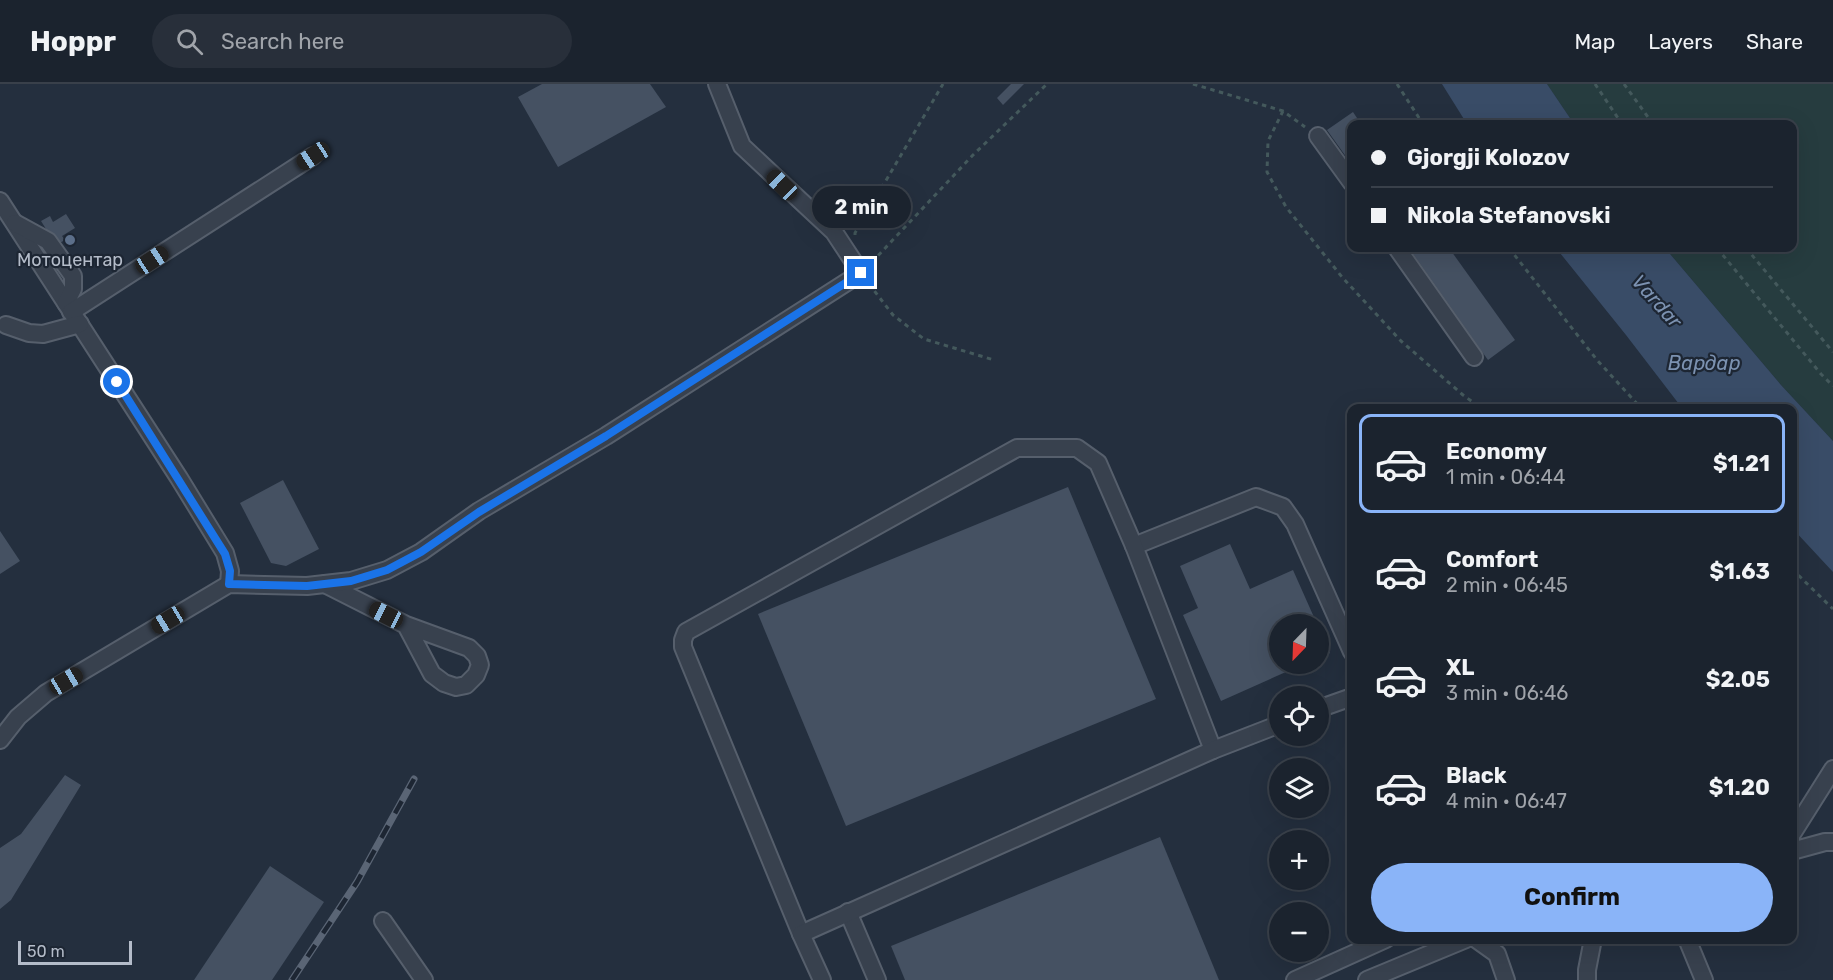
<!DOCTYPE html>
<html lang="en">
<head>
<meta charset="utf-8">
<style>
	body { margin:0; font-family:Rubik,sans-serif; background:#282f3a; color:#f1f3f6; height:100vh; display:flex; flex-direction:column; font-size:22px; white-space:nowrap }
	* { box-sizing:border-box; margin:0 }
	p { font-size:20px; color:#a0a4aa }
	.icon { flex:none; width:33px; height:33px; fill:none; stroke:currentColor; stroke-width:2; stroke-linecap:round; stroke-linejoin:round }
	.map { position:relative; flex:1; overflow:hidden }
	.panel { position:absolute; left:1347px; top:320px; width:450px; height:540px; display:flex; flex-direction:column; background:#1b232e; border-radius:12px; box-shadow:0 6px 24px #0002,0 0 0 2px #39404a }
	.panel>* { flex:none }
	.top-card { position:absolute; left:1347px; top:36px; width:450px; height:132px; border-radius:12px; box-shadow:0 6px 24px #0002,0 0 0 2px #39404a; display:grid; align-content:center; height:132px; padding:0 24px; background:#1b232e }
	.needle { width:39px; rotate:203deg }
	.controls { position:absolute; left:1269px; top:530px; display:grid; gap:12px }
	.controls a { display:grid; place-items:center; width:60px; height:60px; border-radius:50%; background:#1b232e; box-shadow:0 6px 24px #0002,0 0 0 2px #39404a; font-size:30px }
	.scale { position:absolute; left:18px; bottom:15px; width:114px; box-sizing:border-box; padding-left:6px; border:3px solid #b4bcc9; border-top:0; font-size:16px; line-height:21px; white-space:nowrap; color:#b4bcc9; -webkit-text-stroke:4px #1d2633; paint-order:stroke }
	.end { position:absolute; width:27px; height:27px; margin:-14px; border:8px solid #1a73e8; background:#fff; box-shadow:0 0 0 3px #fff }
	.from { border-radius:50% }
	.bubble { position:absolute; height:42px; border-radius:21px; background:#1b232e; box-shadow:0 6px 24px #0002,0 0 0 2px #39404a; font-size:20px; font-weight:700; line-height:42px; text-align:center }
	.car { position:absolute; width:18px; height:36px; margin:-18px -9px; border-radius:8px; box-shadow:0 0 4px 2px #0007; background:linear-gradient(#222 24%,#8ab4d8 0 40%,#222 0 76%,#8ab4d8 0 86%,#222 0) }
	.top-card b { display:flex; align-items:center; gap:21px; height:57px; font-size:22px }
	.top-card b+b { border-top:2px solid #39404a }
	.top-card i { width:15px; height:15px; background:#f1f3f6 }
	ul { padding:10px 0 0; list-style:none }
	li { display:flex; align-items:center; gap:18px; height:99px; margin:0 12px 9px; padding:0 12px; border:3px solid transparent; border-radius:12px }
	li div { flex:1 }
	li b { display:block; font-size:22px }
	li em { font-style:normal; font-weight:700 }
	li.active { border-color:#8ab4f8 }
	li>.icon { width:54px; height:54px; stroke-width:1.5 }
	.button { display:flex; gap:12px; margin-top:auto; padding:12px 24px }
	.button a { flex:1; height:69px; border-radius:36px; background:#8ab4f8; color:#111; font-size:24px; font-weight:700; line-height:69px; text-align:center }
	header { display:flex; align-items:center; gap:36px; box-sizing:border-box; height:84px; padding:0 30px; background:#1b232e; border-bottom:2px solid #39404a }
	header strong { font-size:28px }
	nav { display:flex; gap:33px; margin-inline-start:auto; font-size:21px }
	.search { width:420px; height:54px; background:#282f3a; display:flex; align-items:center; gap:15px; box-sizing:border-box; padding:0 21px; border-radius:33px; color:#a0a4aa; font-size:22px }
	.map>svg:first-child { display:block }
</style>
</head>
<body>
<header>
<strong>Hoppr</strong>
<div class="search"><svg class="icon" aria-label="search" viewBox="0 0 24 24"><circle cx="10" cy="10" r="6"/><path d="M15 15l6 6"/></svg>Search here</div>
<nav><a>Map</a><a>Layers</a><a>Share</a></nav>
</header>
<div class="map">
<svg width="1833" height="896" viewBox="0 0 1833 896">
	<rect width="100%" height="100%" fill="#242f3e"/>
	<path fill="#263c3f" d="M 1547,0 L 1833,0 L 1833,357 L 1781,301 L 1665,164 L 1792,164 L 1792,40 L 1574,40 Z"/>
	<g fill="#394c67">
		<path d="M 1442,0 L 1547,0 L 1574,40 L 1467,40 Z"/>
		<path d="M 1556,164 L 1665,164 L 1781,301 L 1833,357 L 1833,488 L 1793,445 L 1792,324 L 1682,324 L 1626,251 Z"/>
	</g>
	<g fill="#455162">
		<path d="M 542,0 L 650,0 L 666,23 L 558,83 L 518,13 Z"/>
		<path d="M 1011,0 L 1024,0 L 1003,21 L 997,14 Z"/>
		<path d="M 1353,28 L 1361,40 L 1352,40 L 1352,81 L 1327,46 Z"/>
		<path d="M 66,130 L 75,144 L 62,152 L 65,156 L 56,161 L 41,137 L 50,132 L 53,138 Z"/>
		<path d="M 1409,164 L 1449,164 L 1515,256 L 1488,276 Z"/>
		<path d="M 283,396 L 319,465 L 286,482 L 271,479 L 240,419 Z"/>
		<path d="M 1068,403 L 1156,615 L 846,742 L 758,530 Z"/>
		<path d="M 0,447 L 20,477 L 0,490 Z"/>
		<path d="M 1230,460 L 1250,505 L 1293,486 L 1317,540 L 1280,540 L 1280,579 L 1306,579 L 1221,617 L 1183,531 L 1198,524 L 1180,482 Z"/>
		<path d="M 1318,543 L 1330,569 L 1318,574 Z"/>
		<path d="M 65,691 L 81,701 L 11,816 L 0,825 L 0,764 L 21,750 Z"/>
		<path d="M 1160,753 L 1219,896 L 905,896 L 891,862 Z"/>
		<path d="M 270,782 L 324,818 L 272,896 L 194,896 Z"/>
	</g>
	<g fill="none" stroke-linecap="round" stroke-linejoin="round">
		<defs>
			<g id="minor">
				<path d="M 1318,52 L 1352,99"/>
				<path d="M 0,117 L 179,394 L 225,469 L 230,487 L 229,500"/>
				<path d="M 15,139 L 48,157 L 73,192 L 73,205 L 66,219"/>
				<path d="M 1397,164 L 1474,273"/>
				<path d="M 71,228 L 313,72"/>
				<path d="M 6,241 L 29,249 L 43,250 L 80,240"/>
				<path d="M 1134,462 L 1256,413 L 1283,423 L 1295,440 L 1352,568"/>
				<path d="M 325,500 L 406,541 L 432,590 L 444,599 L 456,603 L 466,601 L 476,591 L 480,581 L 477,572 L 469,564 L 406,541"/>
				<path d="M 1318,625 L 1352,613"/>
				<path d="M 0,656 L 18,633 L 46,609 L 229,500 L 307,502 L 351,497 L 387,486 L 421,468 L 479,427 L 606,352 L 861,189 L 834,148 L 742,62 L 717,0"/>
				<path d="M 1792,750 L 1833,685"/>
				<path d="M 1792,767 L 1825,758 L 1833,758"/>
				<path d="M 848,828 L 877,896"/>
				<path d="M 383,837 L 424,896"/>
				<path d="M 801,850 L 683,563 L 683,556 L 686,548 L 1017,364 L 1077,364 L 1098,379 L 1134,462 L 1213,666"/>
				<path d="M 1476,855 L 1497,870 L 1506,896"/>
				<path d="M 1687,855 L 1704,896"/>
				<path d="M 822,896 L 801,850 L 1213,666 L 1280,640"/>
				<path d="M 1295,896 L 1386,855"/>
				<path d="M 1367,896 L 1466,855"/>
				<path d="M 1587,896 L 1587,886 L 1593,855"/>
			</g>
		</defs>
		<use href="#minor" stroke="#565f6c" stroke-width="20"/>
		<g stroke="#44595c" stroke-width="3" stroke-dasharray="4.5 4.5" stroke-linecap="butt">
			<path d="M 1193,0 L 1283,27 L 1305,43"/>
			<path d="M 1397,0 L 1423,40"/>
			<path d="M 1595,0 L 1622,40"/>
			<path d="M 1624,0 L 1653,40"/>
			<path d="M 1283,27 L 1268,57 L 1267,88 L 1286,123 L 1342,193 L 1401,257 L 1463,311 L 1481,324"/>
			<path d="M 855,151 L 855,149 L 943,0"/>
			<path d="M 1509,164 L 1597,276 L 1641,324"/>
			<path d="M 1717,164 L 1821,290 L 1833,302"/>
			<path d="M 1746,164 L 1833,268"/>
			<path d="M 872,178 L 973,71 L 1047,0"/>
			<path d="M 869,200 L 893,231 L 924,255 L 994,276"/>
			<path d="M 1792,485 L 1833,525"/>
		</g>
		<use href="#minor" stroke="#38414e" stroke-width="16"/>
		<defs>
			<path id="rail" d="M 292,896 L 357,798 L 414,695"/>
		</defs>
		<use href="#rail" stroke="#5a6575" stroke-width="7"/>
		<use href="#rail" stroke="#1d2633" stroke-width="4.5" stroke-dasharray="14" stroke-linecap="butt"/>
	</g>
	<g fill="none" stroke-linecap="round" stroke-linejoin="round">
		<path stroke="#1a73e8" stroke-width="8" d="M 117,298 L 225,470 L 230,487 L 229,500 L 307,502 L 351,497 L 387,486 L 421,468 L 479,428 L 606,352 L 861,189"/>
	</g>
	<circle fill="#5c6f8a" stroke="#1d2633" stroke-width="2" cx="70" cy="156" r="6"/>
	<g text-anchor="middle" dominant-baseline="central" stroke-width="4.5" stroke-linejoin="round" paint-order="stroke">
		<g font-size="18" fill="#b4bcc9" stroke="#1d2633">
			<text x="70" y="176">Мотоцентар</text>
		</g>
		<g font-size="20" font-style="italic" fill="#7c92b1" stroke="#1d2633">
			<text transform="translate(1657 217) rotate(48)">Vardar</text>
			<text x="1704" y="279">Вардар</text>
		</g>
	</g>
</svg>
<div class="controls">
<a><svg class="needle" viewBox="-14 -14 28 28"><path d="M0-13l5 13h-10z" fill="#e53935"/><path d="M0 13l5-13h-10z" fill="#a0a4aa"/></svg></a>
<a><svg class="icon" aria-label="locate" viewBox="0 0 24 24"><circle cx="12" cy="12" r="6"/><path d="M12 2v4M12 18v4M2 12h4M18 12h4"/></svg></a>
<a><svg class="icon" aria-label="layers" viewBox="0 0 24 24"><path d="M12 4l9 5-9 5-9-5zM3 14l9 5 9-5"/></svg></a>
<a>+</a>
<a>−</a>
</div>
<div class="scale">50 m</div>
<i class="end from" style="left:117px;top:298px"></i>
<i class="end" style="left:861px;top:189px"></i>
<div class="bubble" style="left:812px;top:102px;width:99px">2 min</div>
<i class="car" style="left:313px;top:72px;rotate:237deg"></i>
<i class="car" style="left:782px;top:101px;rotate:314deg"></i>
<i class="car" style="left:152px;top:176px;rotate:57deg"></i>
<i class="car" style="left:386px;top:531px;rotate:297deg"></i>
<i class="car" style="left:168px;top:536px;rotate:239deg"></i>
<i class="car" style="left:66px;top:597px;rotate:60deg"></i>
<div class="top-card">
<b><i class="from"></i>Gjorgji Kolozov</b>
<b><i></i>Nikola Stefanovski</b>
</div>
<section class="panel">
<ul>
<li class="active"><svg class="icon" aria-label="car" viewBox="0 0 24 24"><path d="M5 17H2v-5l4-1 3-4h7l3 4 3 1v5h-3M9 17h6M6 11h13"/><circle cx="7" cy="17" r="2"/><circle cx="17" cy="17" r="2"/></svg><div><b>Economy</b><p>1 min · 06:44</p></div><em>$1.21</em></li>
<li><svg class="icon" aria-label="car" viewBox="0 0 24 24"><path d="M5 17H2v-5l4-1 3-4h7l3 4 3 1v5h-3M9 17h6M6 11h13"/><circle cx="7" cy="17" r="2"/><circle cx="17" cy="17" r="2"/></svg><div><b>Comfort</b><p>2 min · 06:45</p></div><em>$1.63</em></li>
<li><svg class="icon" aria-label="car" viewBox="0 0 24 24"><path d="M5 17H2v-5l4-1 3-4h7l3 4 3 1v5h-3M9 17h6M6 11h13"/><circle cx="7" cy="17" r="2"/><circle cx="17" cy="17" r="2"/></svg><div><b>XL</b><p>3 min · 06:46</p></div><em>$2.05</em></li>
<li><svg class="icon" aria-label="car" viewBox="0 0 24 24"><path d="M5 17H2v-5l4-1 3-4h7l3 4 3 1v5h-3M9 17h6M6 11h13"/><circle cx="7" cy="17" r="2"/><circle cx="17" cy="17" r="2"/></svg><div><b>Black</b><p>4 min · 06:47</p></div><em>$1.20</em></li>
</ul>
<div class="button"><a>Confirm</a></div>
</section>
</div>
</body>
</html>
